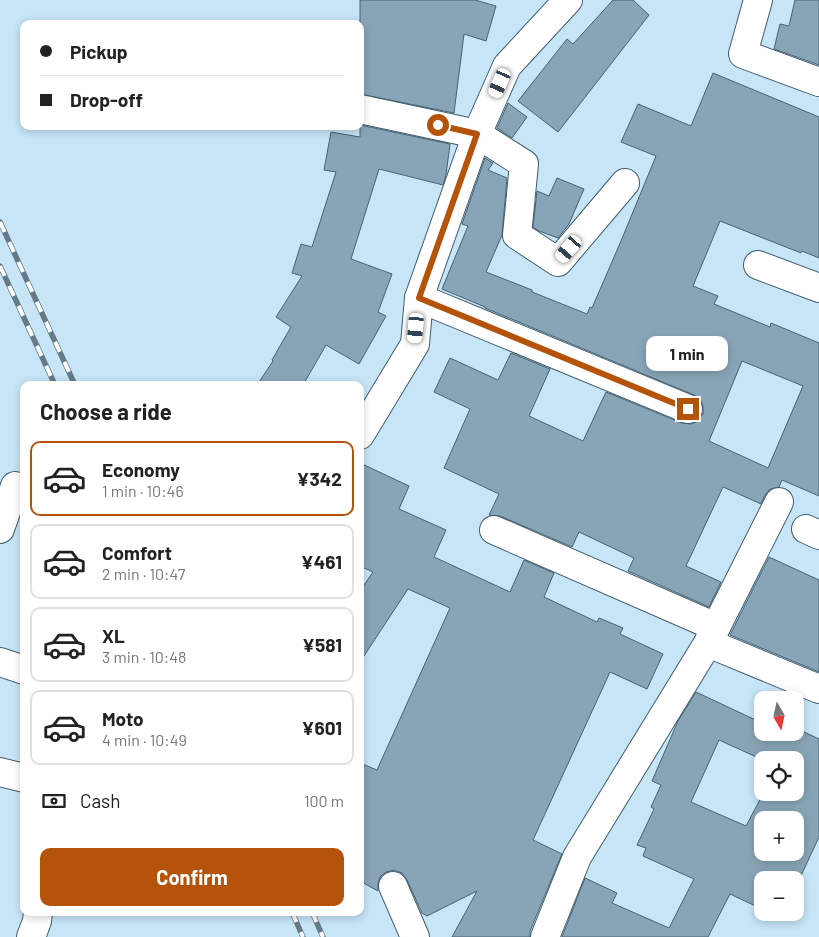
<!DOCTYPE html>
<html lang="en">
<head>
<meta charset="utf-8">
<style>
	body { margin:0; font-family:Barlow,sans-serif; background:#f2f2f2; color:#222; height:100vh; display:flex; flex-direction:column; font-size:19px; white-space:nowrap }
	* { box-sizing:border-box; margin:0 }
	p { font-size:16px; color:#767676 }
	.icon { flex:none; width:28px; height:28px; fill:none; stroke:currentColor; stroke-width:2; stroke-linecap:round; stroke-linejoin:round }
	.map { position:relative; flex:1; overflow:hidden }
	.drawer { position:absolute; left:20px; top:381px; width:344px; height:535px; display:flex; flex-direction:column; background:#fff; border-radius:10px; box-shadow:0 2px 8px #0003 }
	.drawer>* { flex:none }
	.hud { position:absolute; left:20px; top:20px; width:344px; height:110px; border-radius:10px; box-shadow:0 2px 8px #0003; display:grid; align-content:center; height:110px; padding:0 20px; background:#fff }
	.needle { width:32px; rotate:171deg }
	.fabs { position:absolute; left:754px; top:691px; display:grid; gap:10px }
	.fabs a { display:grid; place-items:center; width:50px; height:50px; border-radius:10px; background:#fff; box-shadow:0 2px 8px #0003; font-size:25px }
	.end { position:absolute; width:22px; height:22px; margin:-11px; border:6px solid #b45309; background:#fff; box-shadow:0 0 0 2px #fff }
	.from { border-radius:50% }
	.bubble { position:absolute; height:35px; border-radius:10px; background:#fff; box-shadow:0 2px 8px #0003; font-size:16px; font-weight:700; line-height:35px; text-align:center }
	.car { position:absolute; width:15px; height:30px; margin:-15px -8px; border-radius:6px; box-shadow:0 0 4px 1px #0007; background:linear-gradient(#fff 24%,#345 0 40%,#fff 0 76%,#345 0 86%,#fff 0) }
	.hud b { display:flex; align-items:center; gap:18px; height:48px; font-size:19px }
	.hud b+b { border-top:1px solid #e0e0e0 }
	.hud i { width:12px; height:12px; background:#222 }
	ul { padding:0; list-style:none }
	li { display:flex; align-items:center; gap:15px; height:75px; margin:0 10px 8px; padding:0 10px; border:2px solid #e0e0e0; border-radius:10px }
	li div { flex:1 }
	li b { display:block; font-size:19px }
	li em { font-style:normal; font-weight:700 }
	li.active { border-color:#b45309 }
	li>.icon { width:45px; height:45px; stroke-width:1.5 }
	h2 { padding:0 20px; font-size:22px; line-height:60px }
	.pay { display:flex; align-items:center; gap:12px; height:55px; padding:0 20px; font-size:19px }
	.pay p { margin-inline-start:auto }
	.button { display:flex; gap:10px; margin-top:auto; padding:10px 20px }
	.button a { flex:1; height:58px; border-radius:10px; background:#b45309; color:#fff; font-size:20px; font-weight:700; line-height:58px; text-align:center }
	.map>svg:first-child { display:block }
</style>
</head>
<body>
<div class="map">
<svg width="819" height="937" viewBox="0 0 819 937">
	<rect width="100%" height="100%" fill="#c6e5f7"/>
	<g fill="#88a5b7" stroke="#466171" fill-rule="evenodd">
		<path d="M 360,0 L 475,0 L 496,6 L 486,41 L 464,34 L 454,113 L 360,94 Z"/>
		<path d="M 613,0 L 633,0 L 649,15 L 558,132 L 518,101 L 567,39 L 573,44 Z"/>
		<path d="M 795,0 L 819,0 L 819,65 L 774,49 L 780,24 L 789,26 Z"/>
		<path d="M 713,73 L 819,117 L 819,258 L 802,251 L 801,253 L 720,221 L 693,286 L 718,296 L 714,304 L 770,327 L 771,323 L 819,343 L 819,496 L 782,480 L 779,487 L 770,489 L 765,495 L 761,504 L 723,487 L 686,566 L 721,582 L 709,607 L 628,571 L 634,558 L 579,532 L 572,547 L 500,516 L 489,515 L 499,494 L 444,468 L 470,409 L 434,392 L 450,358 L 498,380 L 511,353 L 550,369 L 529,416 L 583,441 L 606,392 L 682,423 L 691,424 L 698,421 L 703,414 L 703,406 L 700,399 L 694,395 L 485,308 L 485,307 L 442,289 L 468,226 L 462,224 L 485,158 L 493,163 L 488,170 L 507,178 L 502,235 L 486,272 L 532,290 L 532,292 L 587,314 L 590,307 L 592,308 L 621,241 L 656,156 L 621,142 L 638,104 L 691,126 ZM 742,361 L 803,386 L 768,468 L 709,441 Z"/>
		<path d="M 508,103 L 527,117 L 512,138 L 497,128 Z"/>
		<path d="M 360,125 L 450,144 L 446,175 L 443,185 L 379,169 L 351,259 L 392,274 L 378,312 L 386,316 L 359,364 L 326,345 L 303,385 L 257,385 L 273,361 L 272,360 L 291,327 L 276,317 L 302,276 L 292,273 L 301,244 L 312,247 L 336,172 L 324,170 L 331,132 L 360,137 Z"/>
		<path d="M 557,178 L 584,189 L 569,224 L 558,238 L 539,231 L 533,227 L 537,191 L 549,196 Z"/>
		<path d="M 360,463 L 409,486 L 399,509 L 446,530 L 434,557 L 510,592 L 524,560 L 554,573 L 544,597 L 597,622 L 599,618 L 623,628 L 620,634 L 663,654 L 647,689 L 610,672 L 533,840 L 562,854 L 530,931 L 530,937 L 452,937 L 477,891 L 427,916 L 422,913 L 407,880 L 402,873 L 394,870 L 386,872 L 380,877 L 378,884 L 378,891 L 360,881 L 360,763 L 377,770 L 450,608 L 408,589 L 360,662 L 360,591 L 373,572 L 360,566 Z"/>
		<path d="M 769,557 L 819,580 L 819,672 L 730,635 Z"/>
		<path d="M 696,692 L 762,723 L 762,732 L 795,732 L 795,726 L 803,730 L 802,731 L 819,739 L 819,837 L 799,880 L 796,880 L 795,882 L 795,880 L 762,880 L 762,909 L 730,894 L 708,937 L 562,937 L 585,878 L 617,893 L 612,903 L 669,928 L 694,879 L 643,856 L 646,848 L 637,845 L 654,809 L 651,807 L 661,785 L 652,781 L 678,721 ZM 719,740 L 763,760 L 795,760 L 795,792 L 764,792 L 746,826 L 691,802 ZM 762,820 L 795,820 L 795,852 L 762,852 Z"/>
	</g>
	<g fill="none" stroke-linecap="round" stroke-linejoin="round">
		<defs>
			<g id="minor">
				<path d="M 758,0 L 743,54 L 819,82"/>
				<path d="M 360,109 L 477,134 L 524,164 L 517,235 L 558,262 L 625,183"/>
				<path d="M 758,265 L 819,288"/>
				<path d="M 419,298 L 688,409"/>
				<path d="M 360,435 L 415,344 L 419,298 L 477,134 L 507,66 L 568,0"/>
				<path d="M 0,529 L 15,486"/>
				<path d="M 806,529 L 819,535"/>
				<path d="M 494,530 L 716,627"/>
				<path d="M 708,643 L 819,689"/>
				<path d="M 0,662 L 24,670"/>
				<path d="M 0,772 L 24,778"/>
				<path d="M 393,886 L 415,937"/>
				<path d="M 31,937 L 37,921 L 38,912"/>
				<path d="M 545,937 L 577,857 L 708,643 L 779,502"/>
			</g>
		</defs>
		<use href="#minor" stroke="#425c6d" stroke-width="30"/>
		<use href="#minor" stroke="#fff" stroke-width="28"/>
		<defs>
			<g id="rail">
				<path d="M 0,222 L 75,385"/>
				<path d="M 0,266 L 55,385"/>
				<path d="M 292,912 L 303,937"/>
				<path d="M 312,912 L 323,937"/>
			</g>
		</defs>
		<use href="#rail" stroke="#657a86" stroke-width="5.5"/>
		<use href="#rail" stroke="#fff" stroke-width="4" stroke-dasharray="11" stroke-linecap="butt"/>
	</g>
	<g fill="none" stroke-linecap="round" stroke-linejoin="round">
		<path stroke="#b45309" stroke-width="6" d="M 438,125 L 477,134 L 419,298 L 688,409"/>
	</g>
</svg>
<div class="fabs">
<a><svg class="needle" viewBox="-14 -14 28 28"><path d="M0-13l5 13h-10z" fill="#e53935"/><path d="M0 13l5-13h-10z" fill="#767676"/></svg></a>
<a><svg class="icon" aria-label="locate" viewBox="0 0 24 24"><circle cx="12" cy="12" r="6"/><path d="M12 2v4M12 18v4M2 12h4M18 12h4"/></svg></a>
<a>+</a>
<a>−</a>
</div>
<i class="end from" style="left:438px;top:125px"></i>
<i class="end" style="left:688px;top:409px"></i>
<div class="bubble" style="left:646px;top:336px;width:82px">1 min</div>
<i class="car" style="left:500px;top:83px;rotate:204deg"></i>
<i class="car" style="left:569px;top:249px;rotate:221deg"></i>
<i class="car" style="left:416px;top:328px;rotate:185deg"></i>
<div class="hud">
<b><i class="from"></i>Pickup</b>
<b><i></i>Drop-off</b>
</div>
<section class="drawer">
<h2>Choose a ride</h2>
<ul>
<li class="active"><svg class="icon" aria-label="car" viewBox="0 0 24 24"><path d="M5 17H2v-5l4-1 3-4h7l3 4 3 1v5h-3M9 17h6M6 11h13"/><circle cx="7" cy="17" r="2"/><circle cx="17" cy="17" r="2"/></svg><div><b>Economy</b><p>1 min · 10:46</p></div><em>¥342</em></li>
<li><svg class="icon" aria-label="car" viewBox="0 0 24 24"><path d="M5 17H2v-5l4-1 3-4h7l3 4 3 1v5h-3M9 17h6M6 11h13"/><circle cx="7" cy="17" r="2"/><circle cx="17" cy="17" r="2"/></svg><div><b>Comfort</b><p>2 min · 10:47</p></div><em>¥461</em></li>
<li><svg class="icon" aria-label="car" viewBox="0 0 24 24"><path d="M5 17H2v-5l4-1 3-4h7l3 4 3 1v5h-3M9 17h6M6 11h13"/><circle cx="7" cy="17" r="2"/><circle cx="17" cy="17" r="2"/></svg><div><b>XL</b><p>3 min · 10:48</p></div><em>¥581</em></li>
<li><svg class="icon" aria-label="car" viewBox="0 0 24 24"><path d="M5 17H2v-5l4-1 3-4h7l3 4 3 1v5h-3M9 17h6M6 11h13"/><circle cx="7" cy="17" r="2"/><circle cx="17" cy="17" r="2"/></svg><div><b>Moto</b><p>4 min · 10:49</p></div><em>¥601</em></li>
</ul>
<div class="pay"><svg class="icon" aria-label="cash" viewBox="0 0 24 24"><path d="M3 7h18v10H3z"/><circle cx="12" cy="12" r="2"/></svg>Cash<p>100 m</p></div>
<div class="button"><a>Confirm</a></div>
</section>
</div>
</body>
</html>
